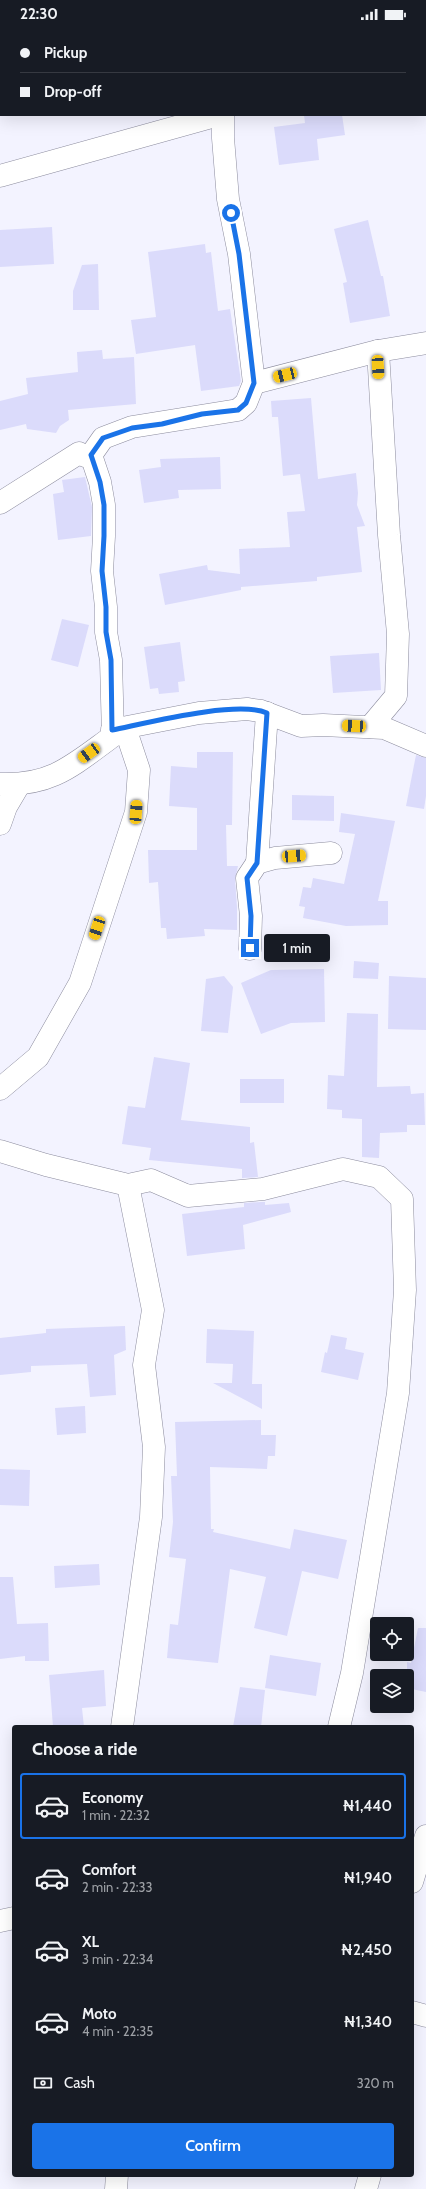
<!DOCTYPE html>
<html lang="en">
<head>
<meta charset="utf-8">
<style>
	body { margin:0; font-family:Cabin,sans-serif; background:#242831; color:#f1f3f6; height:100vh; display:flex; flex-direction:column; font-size:15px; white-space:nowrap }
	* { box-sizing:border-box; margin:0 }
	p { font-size:13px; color:#9ea1a6 }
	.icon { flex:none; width:22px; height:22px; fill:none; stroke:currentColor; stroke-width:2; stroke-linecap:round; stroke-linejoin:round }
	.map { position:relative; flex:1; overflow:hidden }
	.sheet { position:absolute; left:12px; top:1697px; width:402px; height:452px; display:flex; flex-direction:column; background:#171b24; border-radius:4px; box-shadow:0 4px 16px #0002 }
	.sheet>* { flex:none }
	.guide { position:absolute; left:0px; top:0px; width:426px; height:88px; box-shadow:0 4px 16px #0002; display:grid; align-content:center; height:88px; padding:0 20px; background:#171b24 }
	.controls { position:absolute; left:370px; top:1589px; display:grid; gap:8px }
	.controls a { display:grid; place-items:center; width:44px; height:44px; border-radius:4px; background:#171b24; box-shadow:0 4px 16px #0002; font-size:20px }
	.end { position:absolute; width:18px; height:18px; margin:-9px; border:5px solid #1a73e8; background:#fff; box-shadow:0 0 0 2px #fff }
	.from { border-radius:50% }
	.bubble { position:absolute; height:28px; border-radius:4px; background:#171b24; box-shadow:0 4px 16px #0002; font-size:13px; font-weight:600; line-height:28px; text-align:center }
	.car { position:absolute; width:12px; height:24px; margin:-12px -6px; border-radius:5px; box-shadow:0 0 3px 1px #0007; background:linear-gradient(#f5c518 24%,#345 0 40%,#f5c518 0 76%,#345 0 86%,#f5c518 0) }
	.guide b { display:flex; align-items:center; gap:14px; height:38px; font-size:15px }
	.guide b+b { border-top:1px solid #363941 }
	.guide i { width:10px; height:10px; background:#f1f3f6 }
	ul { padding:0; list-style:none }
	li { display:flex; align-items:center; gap:12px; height:66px; margin:0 8px 6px; padding:0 12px; border:2px solid transparent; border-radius:4px }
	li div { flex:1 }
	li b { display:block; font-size:15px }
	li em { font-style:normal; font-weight:600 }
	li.current { border-color:#1a73e8 }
	li>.icon { width:36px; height:36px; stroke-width:1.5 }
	h2 { padding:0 20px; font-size:18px; line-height:48px }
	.pay { display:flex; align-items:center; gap:10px; height:44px; padding:0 20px; font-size:15px }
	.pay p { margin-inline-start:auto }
	.cta { display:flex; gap:8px; margin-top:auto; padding:8px 20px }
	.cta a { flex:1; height:46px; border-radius:4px; background:#1a73e8; color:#fff; font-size:16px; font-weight:600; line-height:46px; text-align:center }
	.status { display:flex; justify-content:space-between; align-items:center; height:28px; padding:0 20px; background:#171b24; direction:ltr }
	.status svg { height:11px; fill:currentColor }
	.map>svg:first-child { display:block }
</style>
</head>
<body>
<div class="status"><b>22:30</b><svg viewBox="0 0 49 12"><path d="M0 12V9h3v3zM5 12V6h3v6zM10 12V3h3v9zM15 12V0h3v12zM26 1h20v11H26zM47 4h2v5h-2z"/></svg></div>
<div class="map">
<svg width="426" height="2161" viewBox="0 0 426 2161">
	<rect width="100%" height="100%" fill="#f3f3ff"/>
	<g fill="#dbdbfb">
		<path d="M 304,87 L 342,87 L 345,107 L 317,111 L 319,132 L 279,137 L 274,99 L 305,95 Z"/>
		<path d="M 368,192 L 381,248 L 383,248 L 390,288 L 350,295 L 343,255 L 347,254 L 334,201 Z"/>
		<path d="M 52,199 L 54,236 L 0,239 L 0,202 Z"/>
		<path d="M 205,216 L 206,225 L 211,224 L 218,283 L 230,281 L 241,353 L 239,358 L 201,363 L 195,317 L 136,326 L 131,292 L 156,289 L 148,224 Z"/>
		<path d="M 98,236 L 99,282 L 73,282 L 73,263 L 82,237 Z"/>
		<path d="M 102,322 L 103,331 L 134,329 L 136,376 L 68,382 L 69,392 L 60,398 L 56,405 L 27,401 L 26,396 L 0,402 L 0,373 L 28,366 L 26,350 L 78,344 L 77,324 Z"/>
		<path d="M 311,370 L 318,451 L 356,445 L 358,465 L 357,477 L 365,498 L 357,499 L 362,544 L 317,549 L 317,553 L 241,559 L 241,562 L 165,577 L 159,546 L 207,537 L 208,542 L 240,546 L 239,521 L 290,519 L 287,484 L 305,483 L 300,446 L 283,448 L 278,389 L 272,389 L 271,373 Z"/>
		<path d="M 220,429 L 221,461 L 178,462 L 179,470 L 144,475 L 139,442 L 161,439 L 160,431 Z"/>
		<path d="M 85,449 L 92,479 L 91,508 L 58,512 L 53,466 L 64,464 L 62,452 Z"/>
		<path d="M 62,591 L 89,597 L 78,639 L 51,632 Z"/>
		<path d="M 180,614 L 185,653 L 178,654 L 179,664 L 159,666 L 158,660 L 150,661 L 144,619 Z"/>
		<path d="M 379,625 L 381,662 L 333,665 L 330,628 Z"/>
		<path d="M 197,724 L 233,724 L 232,797 L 226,797 L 227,838 L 238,838 L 235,851 L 237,879 L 237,902 L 204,901 L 205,908 L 167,911 L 166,900 L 161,900 L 158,854 L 149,855 L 148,822 L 197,822 L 197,780 L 169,778 L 171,738 L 197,740 Z"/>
		<path d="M 416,727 L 426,730 L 426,768 L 424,781 L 406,778 Z"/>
		<path d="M 292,767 L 334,768 L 334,793 L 292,792 Z"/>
		<path d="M 341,785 L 395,793 L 378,873 L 388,873 L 388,897 L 346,898 L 303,890 L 305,879 L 299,878 L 303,859 L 311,860 L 313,850 L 344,856 L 355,806 L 339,804 Z"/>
		<path d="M 354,933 L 379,935 L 378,951 L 353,950 Z"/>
		<path d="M 324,941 L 325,994 L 291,995 L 261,1006 L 241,955 L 271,942 Z"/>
		<path d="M 224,948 L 233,959 L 228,1005 L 201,1003 L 206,951 Z"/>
		<path d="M 389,948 L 426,950 L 426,1002 L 388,1001 Z"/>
		<path d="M 347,985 L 378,986 L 377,1059 L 410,1058 L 411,1066 L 424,1065 L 425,1097 L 407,1097 L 407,1104 L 380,1105 L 379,1130 L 362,1129 L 362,1091 L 342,1090 L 342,1082 L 327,1081 L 328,1047 L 344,1048 Z"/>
		<path d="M 154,1029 L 190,1035 L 181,1092 L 250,1099 L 250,1115 L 254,1114 L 258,1149 L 242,1150 L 242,1141 L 149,1132 L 151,1120 L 122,1116 L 128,1078 L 145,1080 Z"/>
		<rect x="240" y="1051" width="44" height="24"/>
		<path d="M 261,1174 L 265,1174 L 265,1177 L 289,1175 L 291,1184 L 243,1197 L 245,1221 L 187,1228 L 182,1186 L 244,1179 L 244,1175 Z"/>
		<path d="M 125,1298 L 126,1322 L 114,1327 L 116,1367 L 90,1369 L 87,1336 L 31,1338 L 31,1344 L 0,1347 L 0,1310 L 46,1305 L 46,1301 Z"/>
		<path d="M 207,1301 L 254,1303 L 252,1356 L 262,1356 L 262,1381 L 213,1355 L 232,1355 L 233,1336 L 206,1335 Z"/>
		<path d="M 331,1307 L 347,1310 L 345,1321 L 364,1325 L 358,1352 L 321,1344 L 325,1324 L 327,1325 Z"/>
		<path d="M 85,1378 L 86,1405 L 57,1407 L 55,1380 Z"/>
		<path d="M 261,1392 L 261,1407 L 276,1407 L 275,1428 L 268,1428 L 267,1441 L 210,1439 L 211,1501 L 214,1501 L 213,1504 L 290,1521 L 294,1501 L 347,1512 L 338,1551 L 302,1543 L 287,1608 L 254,1600 L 266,1549 L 230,1541 L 218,1635 L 167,1630 L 170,1596 L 178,1597 L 186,1531 L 169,1529 L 173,1494 L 171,1448 L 177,1448 L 175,1394 Z"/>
		<path d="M 0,1441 L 30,1442 L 29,1478 L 0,1477 Z"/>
		<path d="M 99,1536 L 100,1557 L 55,1560 L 54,1538 Z"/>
		<path d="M 0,1549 L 13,1549 L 17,1596 L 48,1595 L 49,1633 L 25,1633 L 25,1628 L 0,1631 Z"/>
		<path d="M 418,1600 L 426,1600 L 426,1664 L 407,1660 L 407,1634 L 411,1635 Z"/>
		<path d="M 270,1627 L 321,1635 L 316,1668 L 265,1660 Z"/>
		<path d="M 104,1642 L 106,1678 L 82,1680 L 84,1699 L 53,1699 L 49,1647 Z"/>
		<path d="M 240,1659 L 265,1662 L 261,1699 L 233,1699 Z"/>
	</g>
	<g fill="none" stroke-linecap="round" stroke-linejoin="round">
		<defs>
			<g id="minor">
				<path d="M 306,0 L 307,1"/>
				<path d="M 425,27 L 426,26"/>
				<path d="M 0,148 L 219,87"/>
				<path d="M 254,355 L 378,323 L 426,315"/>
				<path d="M 0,475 L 79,425 L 85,428 L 91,427 L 103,410 L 132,399 L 238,382 L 246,375 L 254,355 L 239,226 L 228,171 L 223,110 L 223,87"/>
				<path d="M 370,699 L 396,668 L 398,606 L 389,507 L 378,323"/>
				<path d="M 112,702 L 199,685 L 247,681 L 261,683 L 301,698 L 323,697 L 384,700 L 426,718"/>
				<path d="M 0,756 C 52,758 73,737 113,708 L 111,632 L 106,604 L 106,579 L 102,543 L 104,508 L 104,477 L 100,454 L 91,427"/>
				<path d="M 0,796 L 6,779 L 19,757"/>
				<path d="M 257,835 L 267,685"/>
				<path d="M 250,921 L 251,888 L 247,850 L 257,835 L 275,830 L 331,825"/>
				<path d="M 0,1061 L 38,1029 L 80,955 L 136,784 L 139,742 L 125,700"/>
				<path d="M 0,1123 L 46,1137 L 128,1157 L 151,1152 L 188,1168 L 263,1161 L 343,1141 L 379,1149 L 402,1171 L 405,1262 L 398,1365 L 352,1645 L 339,1699"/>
				<path d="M 122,1699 L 151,1489 L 154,1419 L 144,1337 L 153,1282 L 128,1157"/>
				<path d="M 412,1854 L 426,1808"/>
				<path d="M 0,1893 L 14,1890"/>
				<path d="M 412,1984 L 426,1988"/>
				<path d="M 116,2161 L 117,2147"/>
				<path d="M 366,2161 L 370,2147"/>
			</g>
		</defs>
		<use href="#minor" stroke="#8c8c9e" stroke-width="23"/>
		<use href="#minor" stroke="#fff" stroke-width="22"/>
	</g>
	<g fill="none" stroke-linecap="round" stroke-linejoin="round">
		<path stroke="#1a73e8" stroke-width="5" d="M 231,185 L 239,226 L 254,355 L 246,375 L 238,382 L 202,386 L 162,396 L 132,400 L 103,410 L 91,427 L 100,454 L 104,477 L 104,508 L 102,543 L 106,579 L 106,604 L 111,632 L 112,702 C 147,695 237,672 267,685 L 257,835 L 247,850 L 251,888 L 250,920"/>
	</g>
</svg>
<div class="controls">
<a><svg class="icon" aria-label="locate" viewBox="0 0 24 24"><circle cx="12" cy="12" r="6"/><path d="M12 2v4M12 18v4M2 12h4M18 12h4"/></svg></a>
<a><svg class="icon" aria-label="layers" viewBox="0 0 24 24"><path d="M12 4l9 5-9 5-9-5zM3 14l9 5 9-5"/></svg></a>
</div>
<i class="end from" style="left:231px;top:185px"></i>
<i class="end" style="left:250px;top:920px"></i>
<div class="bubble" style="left:264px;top:906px;width:66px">1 min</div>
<i class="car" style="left:378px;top:339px;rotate:177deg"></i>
<i class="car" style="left:285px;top:347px;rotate:256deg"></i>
<i class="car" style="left:354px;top:698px;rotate:273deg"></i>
<i class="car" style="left:89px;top:725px;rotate:234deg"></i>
<i class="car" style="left:136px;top:784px;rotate:4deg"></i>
<i class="car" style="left:294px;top:828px;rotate:86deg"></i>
<i class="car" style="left:97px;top:900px;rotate:198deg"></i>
<div class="guide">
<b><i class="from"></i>Pickup</b>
<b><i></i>Drop-off</b>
</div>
<section class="sheet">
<h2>Choose a ride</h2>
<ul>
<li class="current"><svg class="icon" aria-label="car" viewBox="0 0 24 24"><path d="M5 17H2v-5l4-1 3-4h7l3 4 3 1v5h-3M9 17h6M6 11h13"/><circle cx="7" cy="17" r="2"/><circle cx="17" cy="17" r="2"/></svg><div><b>Economy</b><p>1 min · 22:32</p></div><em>₦1,440</em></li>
<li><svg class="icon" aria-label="car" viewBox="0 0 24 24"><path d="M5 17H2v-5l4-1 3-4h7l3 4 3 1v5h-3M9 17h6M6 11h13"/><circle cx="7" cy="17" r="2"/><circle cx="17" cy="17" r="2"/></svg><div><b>Comfort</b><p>2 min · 22:33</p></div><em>₦1,940</em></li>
<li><svg class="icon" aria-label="car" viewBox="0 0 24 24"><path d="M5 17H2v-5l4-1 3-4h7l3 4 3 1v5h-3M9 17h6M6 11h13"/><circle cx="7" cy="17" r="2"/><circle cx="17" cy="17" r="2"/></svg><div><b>XL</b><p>3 min · 22:34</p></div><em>₦2,450</em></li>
<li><svg class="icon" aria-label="car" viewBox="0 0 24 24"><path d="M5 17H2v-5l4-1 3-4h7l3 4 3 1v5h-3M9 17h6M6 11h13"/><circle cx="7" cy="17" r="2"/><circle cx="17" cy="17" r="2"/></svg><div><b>Moto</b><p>4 min · 22:35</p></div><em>₦1,340</em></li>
</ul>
<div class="pay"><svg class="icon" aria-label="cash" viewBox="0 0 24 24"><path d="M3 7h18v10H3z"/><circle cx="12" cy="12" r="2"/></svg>Cash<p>320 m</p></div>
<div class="cta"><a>Confirm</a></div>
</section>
</div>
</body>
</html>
